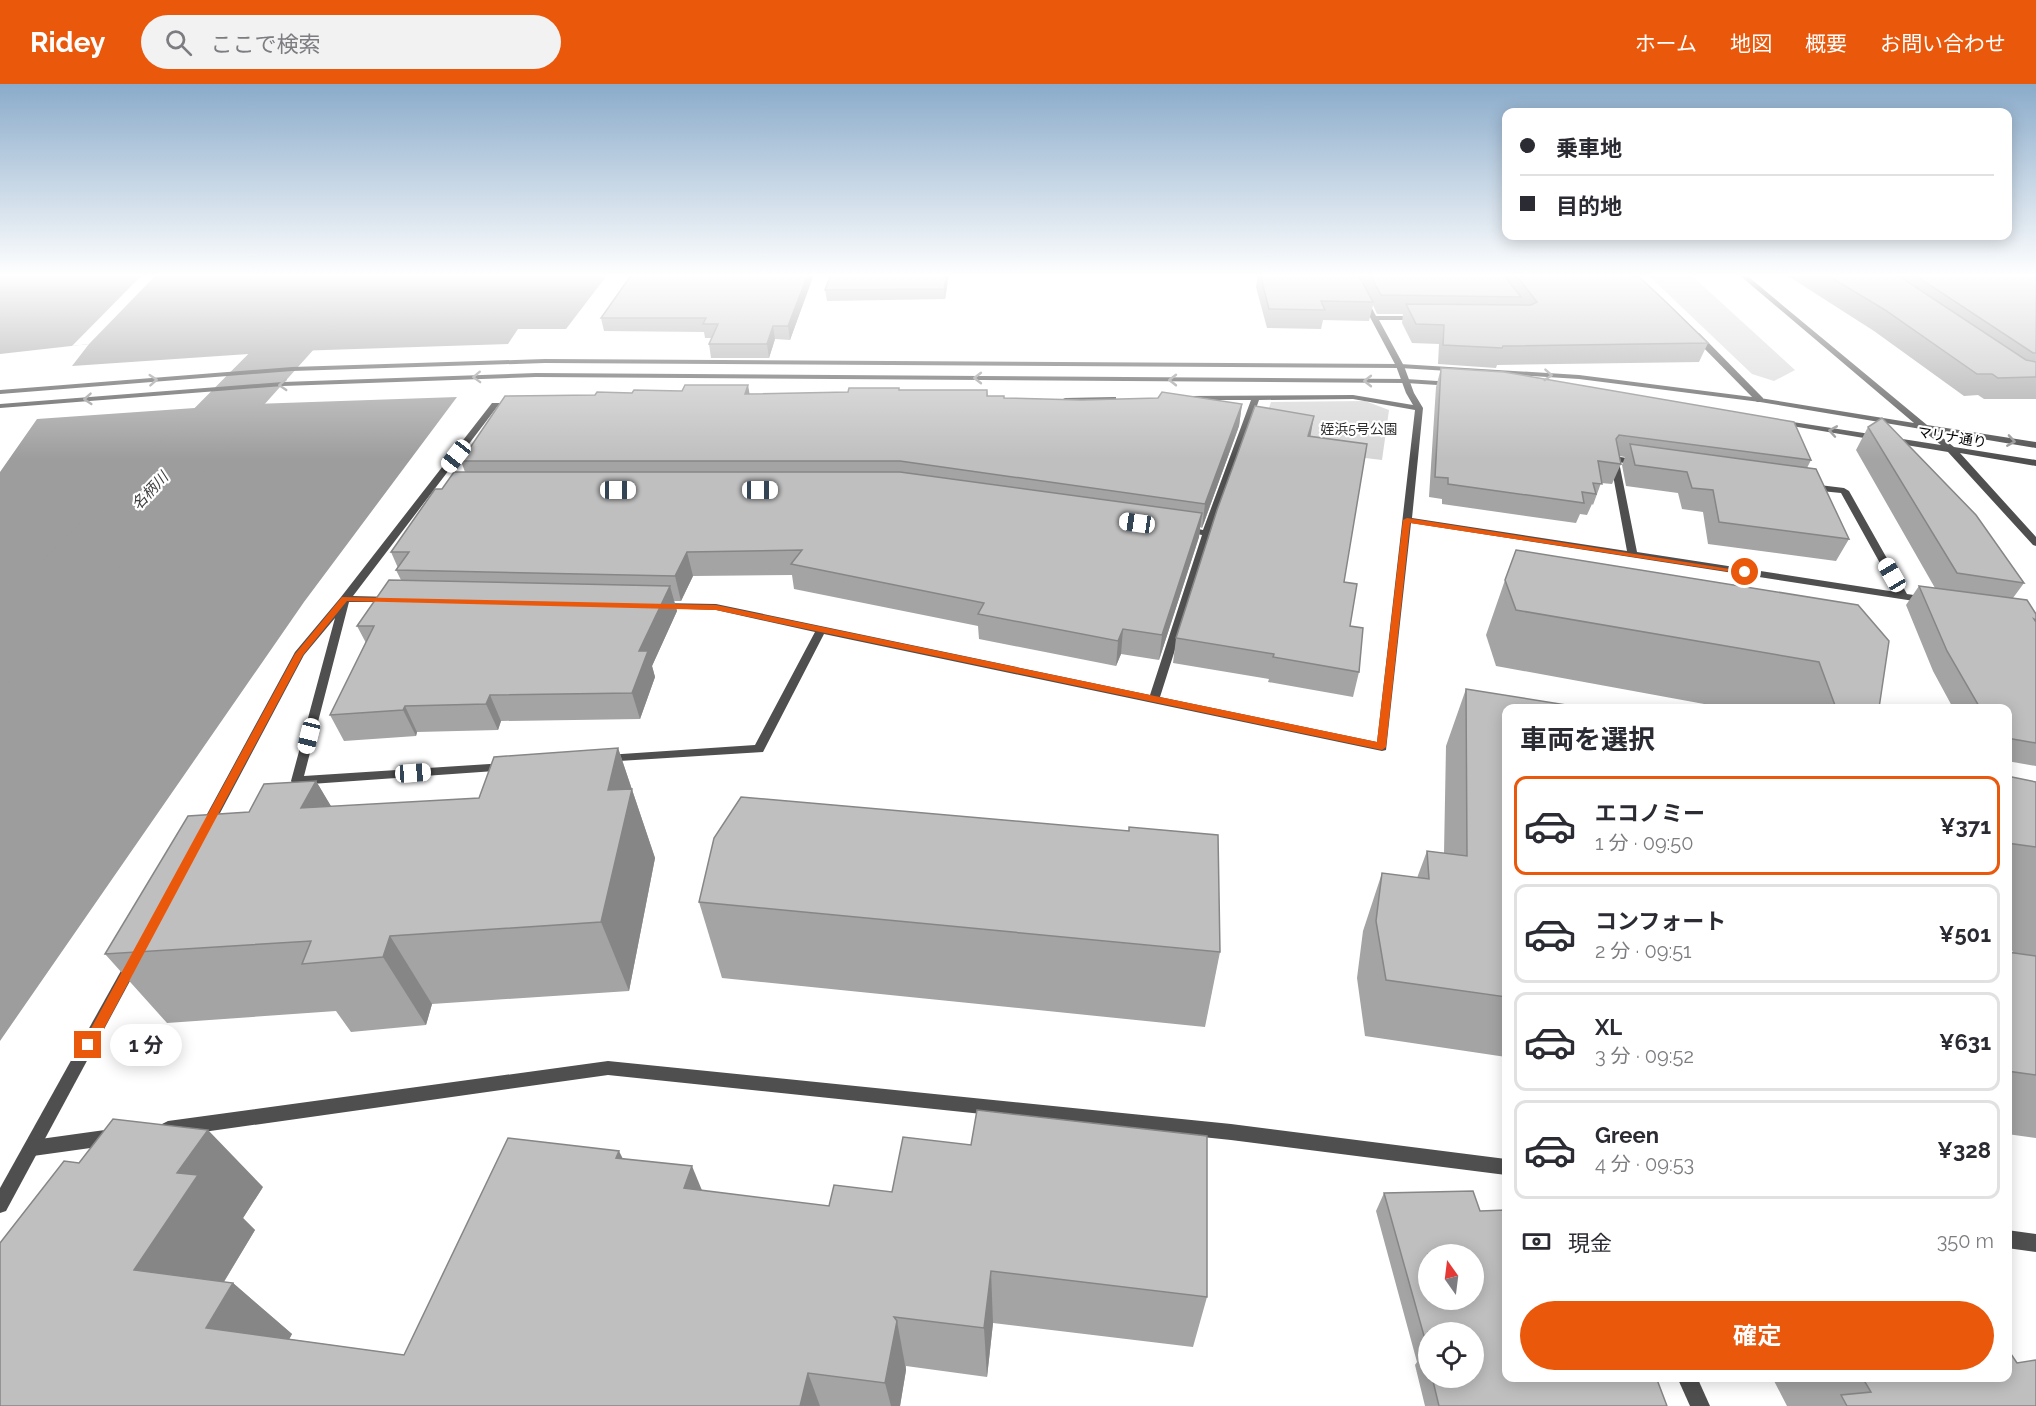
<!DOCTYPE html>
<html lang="ja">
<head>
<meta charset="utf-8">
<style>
	body { margin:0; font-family:Raleway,"Noto Sans JP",sans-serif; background:#f2f2f3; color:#2b2b33; height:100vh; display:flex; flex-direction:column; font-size:22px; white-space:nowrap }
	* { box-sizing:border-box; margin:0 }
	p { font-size:20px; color:#7c7c81 }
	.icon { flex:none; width:33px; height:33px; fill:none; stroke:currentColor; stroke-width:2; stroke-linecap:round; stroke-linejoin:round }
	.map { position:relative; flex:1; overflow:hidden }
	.details { position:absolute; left:1502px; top:620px; width:510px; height:678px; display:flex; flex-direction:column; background:#fff; border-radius:12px; box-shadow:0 3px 15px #0003 }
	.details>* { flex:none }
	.hud { position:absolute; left:1502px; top:24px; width:510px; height:132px; border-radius:12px; box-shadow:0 3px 15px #0003; display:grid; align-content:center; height:132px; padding:0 18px; background:#fff }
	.needle { width:39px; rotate:346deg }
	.fabs { position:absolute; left:1418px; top:1160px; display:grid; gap:12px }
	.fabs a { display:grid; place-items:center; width:66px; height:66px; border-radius:50%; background:#fff; box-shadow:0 3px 15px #0003; font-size:30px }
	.end { position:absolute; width:27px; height:27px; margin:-14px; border:8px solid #ea580c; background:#fff; box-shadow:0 0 0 3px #fff }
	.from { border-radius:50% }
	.bubble { position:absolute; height:42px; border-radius:21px; background:#fff; box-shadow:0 3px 15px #0003; font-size:20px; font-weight:700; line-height:42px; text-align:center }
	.car { position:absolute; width:18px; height:36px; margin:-18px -9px; border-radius:8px; box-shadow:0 0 4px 2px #0007; background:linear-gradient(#fff 24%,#345 0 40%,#fff 0 76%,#345 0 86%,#fff 0) }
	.hud b { display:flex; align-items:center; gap:21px; height:57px; font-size:22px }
	.hud b+b { border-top:2px solid #e1e1e2 }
	.hud i { width:15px; height:15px; background:#2b2b33 }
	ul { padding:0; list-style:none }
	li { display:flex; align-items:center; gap:18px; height:99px; margin:0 12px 9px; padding:0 6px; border:3px solid #e1e1e2; border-radius:12px }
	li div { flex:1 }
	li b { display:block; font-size:22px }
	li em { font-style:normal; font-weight:700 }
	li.current { border-color:#ea580c }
	li>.icon { width:54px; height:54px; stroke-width:1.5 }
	h2 { padding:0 18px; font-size:27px; line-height:72px }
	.pay { display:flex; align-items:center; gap:15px; height:66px; padding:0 18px; font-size:22px }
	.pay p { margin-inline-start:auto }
	.action { display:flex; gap:12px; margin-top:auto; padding:12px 18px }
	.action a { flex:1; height:69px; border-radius:36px; background:#ea580c; color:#fff; font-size:24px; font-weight:700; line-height:69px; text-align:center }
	header { display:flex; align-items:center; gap:36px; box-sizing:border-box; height:84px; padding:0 30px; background:#ea580c; color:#fff }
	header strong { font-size:28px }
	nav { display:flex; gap:33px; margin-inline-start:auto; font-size:21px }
	.search { width:420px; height:54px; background:#f2f2f3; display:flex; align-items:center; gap:15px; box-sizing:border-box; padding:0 21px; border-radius:33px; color:#7c7c81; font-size:22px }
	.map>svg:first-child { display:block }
</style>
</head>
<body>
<header>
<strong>Ridey</strong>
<div class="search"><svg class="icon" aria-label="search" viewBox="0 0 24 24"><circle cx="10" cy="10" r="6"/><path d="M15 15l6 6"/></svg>ここで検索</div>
<nav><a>ホーム</a><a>地図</a><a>概要</a><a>お問い合わせ</a></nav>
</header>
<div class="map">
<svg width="2036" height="1322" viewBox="0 0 2036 1322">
	<rect width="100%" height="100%" fill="#fff"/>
	<g fill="#d6d6d6">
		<path d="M 1647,190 L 1690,190 L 1795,286 L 1774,297 L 1752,290 Z"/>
		<path d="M 1365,317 L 1389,326 L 1382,376 L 1256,361 L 1271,318 Z"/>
	</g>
	<g fill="#9d9d9d">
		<path d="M 0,190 L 608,190 L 566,245 L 518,245 L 508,260 L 295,267 L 72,282 L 89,260 L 0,270 Z"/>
		<path d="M 457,313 L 304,518 L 0,957 L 0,388 L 37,335 L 252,320 Z"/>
	</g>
	<path fill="#fff" d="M 143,190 L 157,190 L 89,260 L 72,262 Z"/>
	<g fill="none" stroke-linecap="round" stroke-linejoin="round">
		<path fill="#9d9d9d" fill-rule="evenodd" d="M 305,227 L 324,232 L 332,243 L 324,254 L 56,553 L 29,593 L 0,600 L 0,520 L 286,232 Z"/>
		<g fill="#4f4f4f" fill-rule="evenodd">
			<path d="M 1347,190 L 1354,190 L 1376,232 L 1418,232 L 1422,234 L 1418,236 L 1379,236 L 1404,282 L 1414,309 L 1423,324 L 1412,434 L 1627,467 L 1610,375 L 1614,372 L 1639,376 L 1643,379 L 1639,382 L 1619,378 L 1637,468 L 1896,508 L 1841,409 L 1811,406 L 1806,403 L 1811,400 L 1844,404 L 1849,407 L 1907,510 L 1927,513 L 1932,516 L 1927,519 L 1411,439 L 1386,666 L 1382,667 L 824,550 L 763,668 L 603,678 L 601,675 L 603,672 L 607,671 L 755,661 L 815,548 L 716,526 L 657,524 L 656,522 L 657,520 L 661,519 L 716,520 L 1150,611 L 1202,451 L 1181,447 L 1179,445 L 1184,442 L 1203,446 L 1251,316 L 1188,316 L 1188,312 L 1353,311 L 1413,321 L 1406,309 L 1396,282 ZM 1353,315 L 1415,326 L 1377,658 L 1160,613 L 1212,449 L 1259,316 Z"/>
			<path d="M 1693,249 L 1699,249 L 1763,314 L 1763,318 L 1757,318 L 1693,253 Z"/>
			<path d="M 1113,313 L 1116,313 L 1116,317 L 1065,318 L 1061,316 L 1065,314 Z"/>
			<path d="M 492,319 L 513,319 L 517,321 L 513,323 L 497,323 L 353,512 L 392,513 L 397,516 L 396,518 L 349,518 L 304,692 L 505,679 L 511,683 L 509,686 L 297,701 L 293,700 L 291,697 L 335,534 L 304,571 L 211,746 L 201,746 L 200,743 L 295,568 L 341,513 Z"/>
			<path d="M 132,874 L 137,876 L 139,880 L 137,884 L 6,1127 L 0,1129 L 0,1104 L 127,876 Z"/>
			<path d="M 1677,1293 L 1697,1293 L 1710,1322 L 1690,1322 Z"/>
		</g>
		<g fill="#4f4f4f" fill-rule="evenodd">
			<path d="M 1738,190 L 1745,190 L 1927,341 L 2036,358 L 2036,364 L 1934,347 L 1954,363 L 2036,376 L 2036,382 L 1960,369 L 2036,453 L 2036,462 L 2033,461 L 1948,368 L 1780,340 L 1776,338 L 1780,336 L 1941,361 L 1921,345 L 1760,318 L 1579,295 L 1400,284 L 545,279 L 292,287 L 0,310 L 0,306 L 292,283 L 545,275 L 1400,280 L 1579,291 L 1760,314 L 1914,339 Z"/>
			<path d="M 536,289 L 1406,295 L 1453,298 L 1457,300 L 1453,302 L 1406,299 L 536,293 L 283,302 L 0,324 L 0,320 L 283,298 Z"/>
			<path d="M 608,977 L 1231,1040 L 1506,1075 L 1506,1091 L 1231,1056 L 608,991 L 168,1053 L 162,1050 L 160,1045 L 162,1040 L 168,1037 Z"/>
			<path d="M 112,1045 L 118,1048 L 120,1053 L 118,1058 L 112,1061 L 33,1072 L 27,1070 L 25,1064 L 27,1058 L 33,1056 Z"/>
			<path d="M 2007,1146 L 2036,1150 L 2036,1168 L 2007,1164 Z"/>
		</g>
	</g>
	<g fill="#a4a4a4" fill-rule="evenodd">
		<path d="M 632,190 L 814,190 L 790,256 L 775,255 L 769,274 L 711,274 L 709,260 L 712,254 L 705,254 L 704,248 L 604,247 L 601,234 Z"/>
		<path d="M 949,190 L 945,215 L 827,217 L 825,206 Z"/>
		<path d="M 1258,190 L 1636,190 L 1708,259 L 1699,278 L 1497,281 L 1496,284 L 1438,280 L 1439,260 L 1412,259 L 1402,239 L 1403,230 L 1377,230 L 1373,221 L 1369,237 L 1323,236 L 1321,245 L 1267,244 L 1256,203 Z"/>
		<path d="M 1785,190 L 2036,190 L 2036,315 L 1984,315 L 1978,311 L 1964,312 L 1874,247 Z"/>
		<path d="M 1441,284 L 1811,376 L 1807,384 L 1849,455 L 1836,477 L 1708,460 L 1703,428 L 1682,425 L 1678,409 L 1626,402 L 1622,381 L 1625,373 L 1619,372 L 1621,380 L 1612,400 L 1601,399 L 1593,421 L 1592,420 L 1587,431 L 1580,430 L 1576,439 L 1442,420 L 1442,415 L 1429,413 L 1436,303 Z"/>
		<path d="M 899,306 L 987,306 L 988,312 L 1004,314 L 1242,320 L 1239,342 L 1202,444 L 1200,443 L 1199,453 L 1159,576 L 1121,570 L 1116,582 L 979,555 L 978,542 L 794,505 L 792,491 L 693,492 L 681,517 L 674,517 L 677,527 L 652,582 L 655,593 L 640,635 L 501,637 L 498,646 L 417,648 L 416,652 L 344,657 L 330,631 L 366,559 L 357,542 L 401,496 L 396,486 L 398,484 L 391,468 L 442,405 L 465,388 L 461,377 L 750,310 L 848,308 Z"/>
		<path d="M 1868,343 L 2024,499 L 2013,514 L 2036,530 L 2036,682 L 2007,677 L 2007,624 L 1953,624 L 1933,587 L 1906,521 L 1919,502 L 1935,504 L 1856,366 Z"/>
		<path d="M 1310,352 L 1344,498 L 1350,542 L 1359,588 L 1353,613 L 1268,598 L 1269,595 L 1173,579 L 1176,554 Z"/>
		<path d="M 1505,496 L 1858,521 L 1879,624 L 1726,624 L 1496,582 L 1486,551 Z"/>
		<path d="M 1466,605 L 1506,624 L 1506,973 L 1365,952 L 1357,894 L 1363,847 L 1382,789 L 1417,794 L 1427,767 L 1444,769 L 1446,662 Z"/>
		<path d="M 618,664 L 655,774 L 629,907 L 432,920 L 426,941 L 351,948 L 336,927 L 167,939 L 105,870 L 249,728 L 316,697 L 331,723 L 479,714 Z"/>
		<path d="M 2007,692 L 2036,698 L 2036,1054 L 2007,1050 L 2007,868 L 2013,869 L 2007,852 Z"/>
		<path d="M 699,818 L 1220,868 L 1205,943 L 722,894 Z"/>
		<path d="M 623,1074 L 702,1107 L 1207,1213 L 1193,1263 L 993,1239 L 987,1293 L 906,1282 L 906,1286 L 900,1322 L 0,1322 L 263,1103 L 243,1134 L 255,1146 L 224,1198 L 233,1199 L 292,1250 L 289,1255 L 404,1271 Z"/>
		<path d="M 1384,1109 L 1480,1127 L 1667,1322 L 1425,1322 L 1415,1281 L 1417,1278 L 1376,1127 ZM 1428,1248 L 1473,1293 L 1428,1293 Z"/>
		<path d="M 2017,1279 L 2036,1322 L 1787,1322 L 1772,1293 L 2007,1293 Z"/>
	</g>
	<g fill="#868686">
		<path d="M 808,190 L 814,190 L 790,256 L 788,242 Z"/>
		<path d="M 947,190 L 949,190 L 945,215 L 944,205 Z"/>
		<path d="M 773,242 L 775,255 L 769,274 L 767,260 Z"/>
		<path d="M 748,301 L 752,323 L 745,310 Z"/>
		<path d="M 1242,320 L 1239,342 L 1202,444 L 1205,420 Z"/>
		<path d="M 1314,332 L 1310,355 L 1308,352 Z"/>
		<path d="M 1202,429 L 1199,453 L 1159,576 L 1162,551 Z"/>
		<path d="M 687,468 L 693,492 L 681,517 L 675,492 Z"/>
		<path d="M 670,502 L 677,527 L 652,582 L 655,593 L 640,635 L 632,609 L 639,567 Z"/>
		<path d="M 1123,545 L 1121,570 L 1116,582 L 1118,557 Z"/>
		<path d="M 490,611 L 501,637 L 498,646 L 486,620 Z"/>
		<path d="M 405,622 L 417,648 L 416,652 L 403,626 Z"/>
		<path d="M 618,664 L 655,774 L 629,907 L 601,838 L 608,706 Z"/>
		<path d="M 316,697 L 358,767 L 301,724 Z"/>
		<path d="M 390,852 L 432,920 L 426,941 L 383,873 Z"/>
		<path d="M 208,1046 L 263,1103 L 243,1134 L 255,1146 L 200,1237 L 134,1186 L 177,1089 Z"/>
		<path d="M 619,1067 L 647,1123 L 616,1074 Z"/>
		<path d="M 692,1082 L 715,1138 L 684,1104 Z"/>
		<path d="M 991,1187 L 993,1239 L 987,1293 L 984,1244 Z"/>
		<path d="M 233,1199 L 292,1250 L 269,1293 L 206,1244 Z"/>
		<path d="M 897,1237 L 906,1286 L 900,1322 L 891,1322 L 885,1299 Z"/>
		<path d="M 808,1289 L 820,1322 L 800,1322 Z"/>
	</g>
	<g fill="#bfbfbf" stroke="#868686" stroke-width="1.5" fill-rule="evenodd">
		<path d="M 632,190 L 808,190 L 788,242 L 773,242 L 767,260 L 709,260 L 718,240 L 703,240 L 706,234 L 601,234 Z"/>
		<path d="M 831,190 L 947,190 L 944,205 L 825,206 Z"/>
		<path d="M 1260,190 L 1358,190 L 1373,218 L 1321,217 L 1325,226 L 1269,225 Z"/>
		<path d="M 1370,190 L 1503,190 L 1521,213 L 1381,211 Z"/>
		<path d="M 1515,190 L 1636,190 L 1666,218 L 1708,259 L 1503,262 L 1502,264 L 1443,261 L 1444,241 L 1416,240 L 1406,220 L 1531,221 L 1537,218 Z"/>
		<path d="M 1825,190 L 1896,190 L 2026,276 L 2036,278 L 2036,293 L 1998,294 L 1992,290 L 1977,290 L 1885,226 Z"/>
		<path d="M 1913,190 L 2036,190 L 2036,269 L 2033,269 Z"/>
		<path d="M 1441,284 L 1504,288 L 1794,338 L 1811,376 L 1619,351 L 1616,355 L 1621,380 L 1598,377 L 1602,400 L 1593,399 L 1596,410 L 1582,408 L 1584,419 L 1448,400 L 1448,394 L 1435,393 Z"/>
		<path d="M 685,301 L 748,301 L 745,310 L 848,308 L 849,304 L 899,304 L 899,306 L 987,306 L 987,312 L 1004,312 L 1004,314 L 1081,316 L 1158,314 L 1162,308 L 1242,320 L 1205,420 L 900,377 L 461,377 L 505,312 L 595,311 L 597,308 L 632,309 L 634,306 L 682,307 Z"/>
		<path d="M 1255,322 L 1314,332 L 1308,352 L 1367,360 L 1344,498 L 1357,500 L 1350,542 L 1363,544 L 1359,588 L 1273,573 L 1274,570 L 1176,554 L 1217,426 Z"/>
		<path d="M 1882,334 L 1976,431 L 2024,499 L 1957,489 L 1868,343 Z"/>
		<path d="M 1630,360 L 1816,385 L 1849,455 L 1719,438 L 1713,406 L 1692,404 L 1687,388 L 1635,381 Z"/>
		<path d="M 454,388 L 900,388 L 1202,429 L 1162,551 L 1123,545 L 1118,557 L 978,530 L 984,519 L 791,480 L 802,466 L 687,468 L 675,492 L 396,486 L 409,468 L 391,468 L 435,405 L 442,405 Z"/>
		<path d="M 1516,466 L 1858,521 L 1889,557 L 1879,624 L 1836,624 L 1819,578 L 1516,526 L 1505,496 Z"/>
		<path d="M 389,496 L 670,502 L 639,567 L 648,567 L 632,609 L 490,611 L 486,620 L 405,622 L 403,626 L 330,631 L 374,542 L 357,542 Z"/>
		<path d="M 1919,502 L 2027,516 L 2036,530 L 2036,536 L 2034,535 L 2036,538 L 2036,659 L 2007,654 L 2007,624 L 1980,624 L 1947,567 Z"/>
		<path d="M 1466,605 L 1585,624 L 1506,624 L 1506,913 L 1386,896 L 1376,837 L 1382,789 L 1429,795 L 1427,767 L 1467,772 Z"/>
		<path d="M 618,664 L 608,706 L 632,705 L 601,838 L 390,852 L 383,873 L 302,880 L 311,857 L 105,870 L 188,732 L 249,728 L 264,700 L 316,697 L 301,724 L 479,714 L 494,673 Z"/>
		<path d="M 2007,692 L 2036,698 L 2036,763 L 2007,759 Z"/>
		<path d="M 741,713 L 1129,747 L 1129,743 L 1218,751 L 1220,868 L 699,818 L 714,754 Z"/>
		<path d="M 2007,868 L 2036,872 L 2036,991 L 2007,987 Z"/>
		<path d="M 977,1026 L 1207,1052 L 1207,1213 L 991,1187 L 984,1244 L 894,1233 L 897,1237 L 885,1299 L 808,1289 L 800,1322 L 0,1322 L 0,1159 L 64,1077 L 79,1079 L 113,1035 L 208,1046 L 177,1089 L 198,1091 L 134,1186 L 233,1199 L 206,1244 L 404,1271 L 508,1054 L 619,1067 L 616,1074 L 692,1082 L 684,1104 L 829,1122 L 834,1101 L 892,1108 L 903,1053 L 971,1061 Z"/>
		<path d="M 1473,1107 L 1480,1127 L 1506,1126 L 1506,1293 L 1656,1293 L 1667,1322 L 1439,1322 L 1432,1293 L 1473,1293 L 1473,1248 L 1428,1248 L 1428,1276 L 1426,1266 L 1428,1266 L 1384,1109 ZM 1428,1170 L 1473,1170 L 1473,1215 L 1428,1215 Z"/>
		<path d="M 2007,1264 L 2017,1279 L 2036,1276 L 2036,1322 L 1847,1322 L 1841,1311 L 1871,1308 L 1862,1293 L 2007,1293 Z"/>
	</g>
	<defs><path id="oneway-chevron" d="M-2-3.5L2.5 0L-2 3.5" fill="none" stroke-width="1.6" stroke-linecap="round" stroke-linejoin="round" transform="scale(1.5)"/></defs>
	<g stroke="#959595">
		<use href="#oneway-chevron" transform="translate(1548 291) rotate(4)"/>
		<use href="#oneway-chevron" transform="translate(477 293) rotate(178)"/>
		<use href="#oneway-chevron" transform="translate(978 294) rotate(-180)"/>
		<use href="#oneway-chevron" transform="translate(153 296) rotate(-4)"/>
		<use href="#oneway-chevron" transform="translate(1173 296) rotate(-180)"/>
		<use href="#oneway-chevron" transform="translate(1368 297) rotate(-180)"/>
		<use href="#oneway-chevron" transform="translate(283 301) rotate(177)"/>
		<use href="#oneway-chevron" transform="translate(88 315) rotate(176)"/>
		<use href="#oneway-chevron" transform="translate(1833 347) rotate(-170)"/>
		<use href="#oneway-chevron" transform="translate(2011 357) rotate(9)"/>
	</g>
	<linearGradient id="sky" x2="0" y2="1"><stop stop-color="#8aabca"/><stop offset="0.51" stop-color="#fff"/><stop offset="1" stop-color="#fff" stop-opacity="0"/></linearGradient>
	<rect width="2036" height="375" fill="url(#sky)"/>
	<path fill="#ea580c" d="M 1407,434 L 1749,488 L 1745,490 L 1410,439 L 1386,663 L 1382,666 L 716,526 L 347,517 L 303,571 L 93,965 L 88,967 L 82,961 L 295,570 L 342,513 L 716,521 L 1377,658 L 1403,436 Z"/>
	<g text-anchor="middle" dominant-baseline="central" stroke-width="4.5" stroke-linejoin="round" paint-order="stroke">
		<g font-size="14" fill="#2d2d2d" stroke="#fff">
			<text x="1359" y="345">姪浜5号公園</text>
		</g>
		<g font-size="14" fill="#000" stroke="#fff">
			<text transform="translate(1952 353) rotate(9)">マリナ通り</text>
		</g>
		<g font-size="15" font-style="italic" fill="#3e3e3e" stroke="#fff">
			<text transform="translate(150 407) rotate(-47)">名柄川</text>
		</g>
	</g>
</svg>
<div class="fabs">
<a><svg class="needle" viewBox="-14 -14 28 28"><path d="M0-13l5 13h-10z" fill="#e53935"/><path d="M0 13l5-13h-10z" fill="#7c7c81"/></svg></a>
<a><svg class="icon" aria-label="locate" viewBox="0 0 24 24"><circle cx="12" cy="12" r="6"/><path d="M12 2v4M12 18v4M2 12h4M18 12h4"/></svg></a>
</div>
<i class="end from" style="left:1745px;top:488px"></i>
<i class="end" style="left:88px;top:961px"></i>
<div class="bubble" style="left:110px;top:940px;width:72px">1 分</div>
<i class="car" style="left:456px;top:372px;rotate:218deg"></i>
<i class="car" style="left:618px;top:406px;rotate:90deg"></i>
<i class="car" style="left:760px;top:406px;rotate:90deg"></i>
<i class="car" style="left:1137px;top:439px;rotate:278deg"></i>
<i class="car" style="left:1892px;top:491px;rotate:330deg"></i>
<i class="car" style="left:309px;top:652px;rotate:194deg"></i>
<i class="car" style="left:413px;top:689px;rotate:86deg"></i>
<div class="hud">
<b><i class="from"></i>乗車地</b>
<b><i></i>目的地</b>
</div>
<section class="details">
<h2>車両を選択</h2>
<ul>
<li class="current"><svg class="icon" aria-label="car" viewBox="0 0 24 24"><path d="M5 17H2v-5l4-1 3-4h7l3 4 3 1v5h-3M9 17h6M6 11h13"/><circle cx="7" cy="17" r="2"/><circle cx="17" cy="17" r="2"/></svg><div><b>エコノミー</b><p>1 分 · 09:50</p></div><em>¥371</em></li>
<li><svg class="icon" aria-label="car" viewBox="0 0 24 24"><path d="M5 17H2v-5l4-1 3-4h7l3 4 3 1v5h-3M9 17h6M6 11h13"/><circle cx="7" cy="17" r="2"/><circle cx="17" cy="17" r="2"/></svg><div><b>コンフォート</b><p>2 分 · 09:51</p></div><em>¥501</em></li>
<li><svg class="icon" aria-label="car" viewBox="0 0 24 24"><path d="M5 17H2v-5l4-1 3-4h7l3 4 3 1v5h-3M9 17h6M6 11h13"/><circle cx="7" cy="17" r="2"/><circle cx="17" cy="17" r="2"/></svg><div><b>XL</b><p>3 分 · 09:52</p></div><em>¥631</em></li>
<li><svg class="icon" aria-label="car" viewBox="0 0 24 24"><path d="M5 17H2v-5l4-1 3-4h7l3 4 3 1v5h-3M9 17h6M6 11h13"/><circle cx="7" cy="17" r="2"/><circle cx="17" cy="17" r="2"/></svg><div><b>Green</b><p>4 分 · 09:53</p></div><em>¥328</em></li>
</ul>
<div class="pay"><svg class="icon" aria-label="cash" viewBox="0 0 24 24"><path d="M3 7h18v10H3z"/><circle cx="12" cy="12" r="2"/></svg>現金<p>350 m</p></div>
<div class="action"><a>確定</a></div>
</section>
</div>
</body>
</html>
